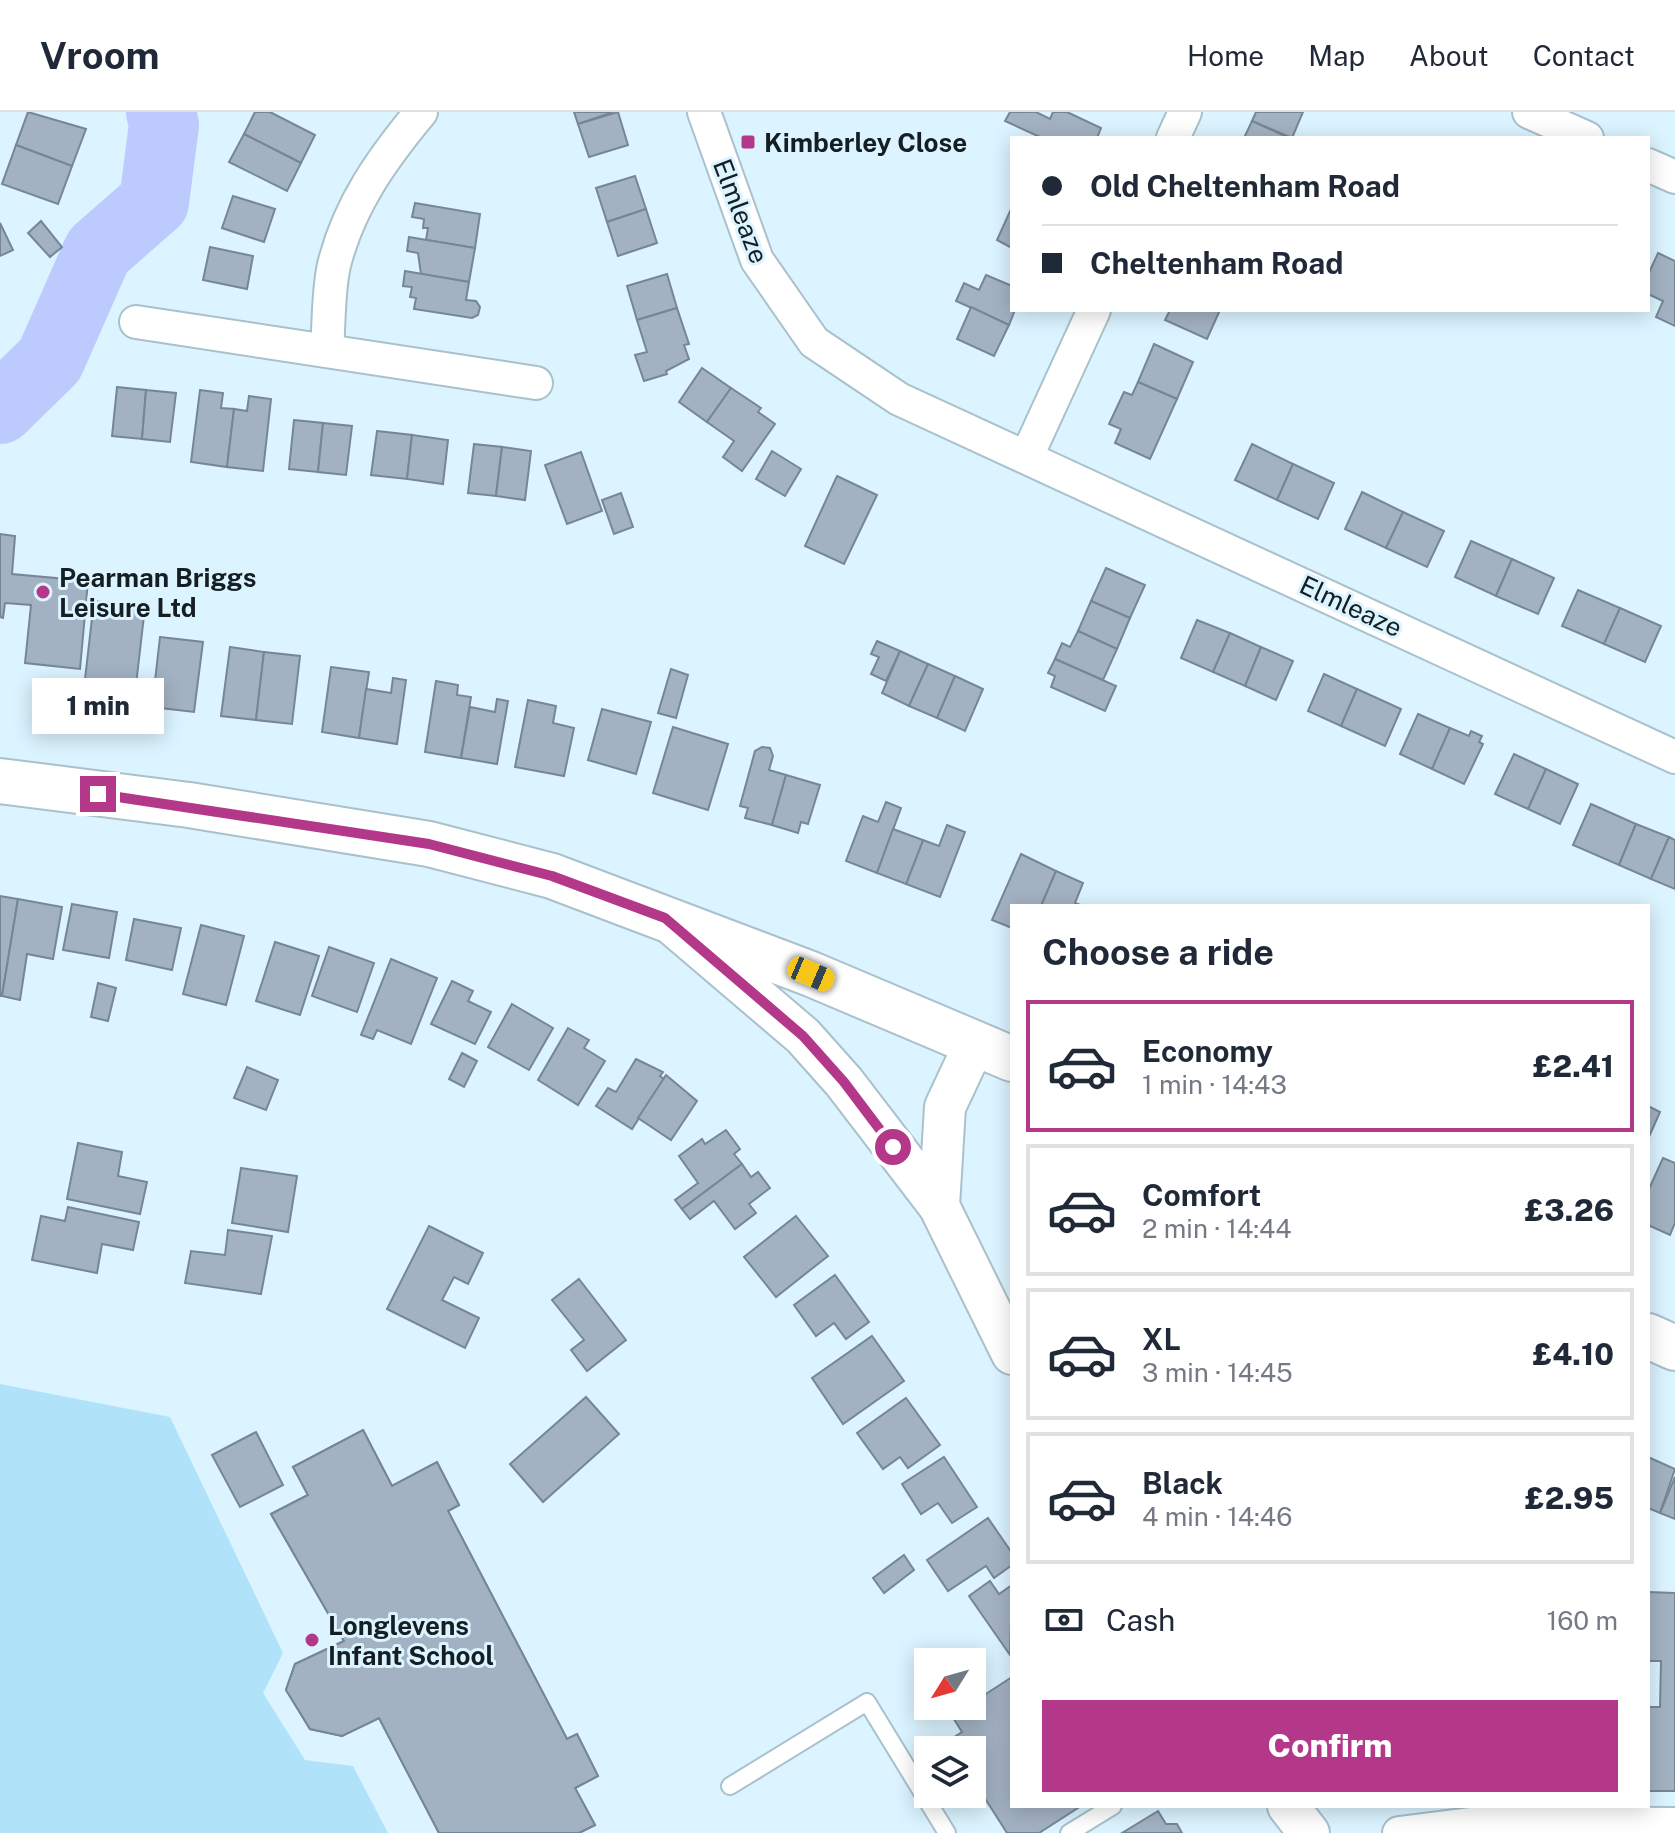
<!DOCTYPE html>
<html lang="en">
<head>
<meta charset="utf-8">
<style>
	body { margin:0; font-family:"Public Sans",sans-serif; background:#f2f2f3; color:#1f2937; height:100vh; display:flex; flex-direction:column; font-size:30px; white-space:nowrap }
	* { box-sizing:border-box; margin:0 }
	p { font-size:26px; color:#747a83 }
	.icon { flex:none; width:44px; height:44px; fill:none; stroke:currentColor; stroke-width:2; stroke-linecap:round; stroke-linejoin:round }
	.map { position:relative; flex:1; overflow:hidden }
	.drawer { position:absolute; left:1010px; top:792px; width:640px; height:904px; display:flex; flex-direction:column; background:#fff; border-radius:0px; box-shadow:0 4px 20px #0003 }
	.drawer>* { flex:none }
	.top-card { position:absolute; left:1010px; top:24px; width:640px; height:176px; border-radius:0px; box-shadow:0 4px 20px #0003; display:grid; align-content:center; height:176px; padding:0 32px; background:#fff }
	.needle { width:52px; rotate:233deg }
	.tools { position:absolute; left:914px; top:1536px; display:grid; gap:16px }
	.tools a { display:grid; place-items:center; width:72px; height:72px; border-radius:0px; background:#fff; box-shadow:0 4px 20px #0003; font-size:40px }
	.end { position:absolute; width:36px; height:36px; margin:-18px; border:10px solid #b43889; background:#fff; box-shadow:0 0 0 4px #fff }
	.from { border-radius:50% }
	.bubble { position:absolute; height:56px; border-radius:0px; background:#fff; box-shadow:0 4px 20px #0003; font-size:26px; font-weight:800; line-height:56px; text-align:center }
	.car { position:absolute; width:24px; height:48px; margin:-24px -12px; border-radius:10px; box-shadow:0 0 6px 2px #0007; background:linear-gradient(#f5c518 24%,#345 0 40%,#f5c518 0 76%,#345 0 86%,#f5c518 0) }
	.top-card b { display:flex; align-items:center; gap:28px; height:76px; font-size:30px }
	.top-card b+b { border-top:2px solid #e0e1e3 }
	.top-card i { width:20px; height:20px; background:#1f2937 }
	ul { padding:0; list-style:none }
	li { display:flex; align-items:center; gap:24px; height:132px; margin:0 16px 12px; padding:0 16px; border:4px solid #e0e1e3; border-radius:0px }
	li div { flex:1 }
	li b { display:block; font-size:30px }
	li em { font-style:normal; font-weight:800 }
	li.current { border-color:#b43889 }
	li>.icon { width:72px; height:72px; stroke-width:1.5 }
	h2 { padding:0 32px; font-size:36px; line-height:96px }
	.pay { display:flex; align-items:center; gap:20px; height:88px; padding:0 32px; font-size:30px }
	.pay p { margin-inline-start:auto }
	.action { display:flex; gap:16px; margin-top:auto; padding:16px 32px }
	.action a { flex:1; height:92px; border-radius:0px; background:#b43889; color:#fff; font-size:32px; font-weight:800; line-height:92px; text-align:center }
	header { display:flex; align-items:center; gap:48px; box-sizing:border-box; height:112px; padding:0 40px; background:#fff; border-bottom:2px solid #e0e1e3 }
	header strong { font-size:38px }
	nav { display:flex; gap:44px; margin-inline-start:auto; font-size:28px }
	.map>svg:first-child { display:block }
</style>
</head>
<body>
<header>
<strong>Vroom</strong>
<nav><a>Home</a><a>Map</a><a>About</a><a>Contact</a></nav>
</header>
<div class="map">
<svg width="1675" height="1721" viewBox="0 0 1675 1721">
	<rect width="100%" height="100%" fill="#dbf4ff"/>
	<path fill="#b0e3f9" d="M 0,1272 L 170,1305 L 283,1541 L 263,1581 L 305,1648 L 353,1654 L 388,1721 L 0,1721 Z"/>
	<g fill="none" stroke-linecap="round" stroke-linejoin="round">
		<path stroke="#bdcafe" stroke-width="70" d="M 0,297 L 50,248 L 98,139 L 154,90 L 164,13 L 161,0"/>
	</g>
	<g fill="#a3b2c3" stroke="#778696" stroke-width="2">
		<path d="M 28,0 L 86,17 L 72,54 L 16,33 Z"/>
		<path d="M 255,0 L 270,0 L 315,23 L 301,51 L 244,22 Z"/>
		<path d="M 574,0 L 613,0 L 578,12 Z"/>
		<path d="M 618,0 L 628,33 L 589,45 L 578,12 Z"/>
		<path d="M 1010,0 L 1036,0 L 1050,7 L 1053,0 L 1067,0 L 1101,16 L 1097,26 L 1042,26 L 1005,9 Z"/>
		<path d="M 1256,0 L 1303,0 L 1292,26 L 1252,9 Z"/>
		<path d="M 1252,9 L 1289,26 L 1244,26 Z"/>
		<path d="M 244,22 L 301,51 L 287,79 L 229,50 Z"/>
		<path d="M 16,33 L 72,54 L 58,92 L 2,72 Z"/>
		<path d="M 635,64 L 646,97 L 607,110 L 596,76 Z"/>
		<path d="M 233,84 L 275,97 L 264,130 L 222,116 Z"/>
		<path d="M 415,91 L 480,102 L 475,136 L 426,128 L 428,116 L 423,116 L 424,107 L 412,105 Z"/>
		<path d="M 646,97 L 657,131 L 618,144 L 607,110 Z"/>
		<path d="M 1011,97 L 1012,97 L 1012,136 L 997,128 Z"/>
		<path d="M 41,109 L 62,135 L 50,145 L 28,121 Z"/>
		<path d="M 0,111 L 13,138 L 0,144 Z"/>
		<path d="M 409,125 L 475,136 L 469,170 L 421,162 L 418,141 L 407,139 Z"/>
		<path d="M 210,135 L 253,144 L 247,177 L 203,168 Z"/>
		<path d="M 1658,141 L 1675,149 L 1675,214 L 1656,205 L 1663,189 L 1648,182 L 1648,163 Z"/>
		<path d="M 405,159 L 469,170 L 466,188 L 476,189 L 480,195 L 478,203 L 472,206 L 414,197 L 416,186 L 410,185 L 412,175 L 403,174 Z"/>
		<path d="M 667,162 L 677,196 L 637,208 L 627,174 Z"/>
		<path d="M 986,163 L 1012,174 L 1012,198 L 1015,198 L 1009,213 L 956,189 L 964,171 L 979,178 Z"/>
		<path d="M 971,195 L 1009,213 L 994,244 L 957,227 Z"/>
		<path d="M 677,196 L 689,232 L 684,233 L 689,247 L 666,259 L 667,262 L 644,269 L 635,243 L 647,240 L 637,208 Z"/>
		<path d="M 1170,198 L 1220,198 L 1207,227 L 1165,208 Z"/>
		<path d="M 1154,232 L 1193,250 L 1177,287 L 1138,270 Z"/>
		<path d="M 702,256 L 731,276 L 707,310 L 679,290 Z"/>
		<path d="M 1138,270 L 1177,287 L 1150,347 L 1115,331 L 1121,317 L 1109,312 L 1124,280 L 1132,283 Z"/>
		<path d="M 117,275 L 146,278 L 142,327 L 112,324 Z"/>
		<path d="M 731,276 L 761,296 L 758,300 L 775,312 L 742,359 L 723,345 L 734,329 L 707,310 Z"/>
		<path d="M 146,278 L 176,281 L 170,330 L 142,327 Z"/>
		<path d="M 200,278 L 223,281 L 221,296 L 234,297 L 227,355 L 191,350 Z"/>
		<path d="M 249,284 L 271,287 L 263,359 L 227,355 L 234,297 L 247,299 Z"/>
		<path d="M 294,308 L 323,311 L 318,360 L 289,357 Z"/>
		<path d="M 323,311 L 352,314 L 346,363 L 318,360 Z"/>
		<path d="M 377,319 L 412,323 L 407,367 L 371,363 Z"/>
		<path d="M 412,323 L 448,328 L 443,372 L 407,367 Z"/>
		<path d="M 474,332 L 502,335 L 496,384 L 468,381 Z"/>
		<path d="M 1252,332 L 1293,352 L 1277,388 L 1235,368 Z"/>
		<path d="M 502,335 L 531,339 L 525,388 L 496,384 Z"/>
		<path d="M 772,339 L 801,357 L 785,384 L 756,367 Z"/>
		<path d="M 581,340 L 602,399 L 567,412 L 545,353 Z"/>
		<path d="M 1293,352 L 1334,371 L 1318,407 L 1277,388 Z"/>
		<path d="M 837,364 L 877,383 L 844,452 L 805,434 Z"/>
		<path d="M 1362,380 L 1403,400 L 1386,436 L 1345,417 Z"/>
		<path d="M 621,381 L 633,415 L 614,422 L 602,388 Z"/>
		<path d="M 1403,400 L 1444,419 L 1427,455 L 1386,436 Z"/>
		<path d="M 0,422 L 15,424 L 12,462 L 88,469 L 80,557 L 25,551 L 31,493 L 5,491 L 3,506 L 0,505 Z"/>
		<path d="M 1471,429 L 1512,447 L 1496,484 L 1455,465 Z"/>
		<path d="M 1512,447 L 1554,466 L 1538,502 L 1496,484 Z"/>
		<path d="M 1106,456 L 1145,473 L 1130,506 L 1091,489 Z"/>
		<path d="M 1578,478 L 1620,496 L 1604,532 L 1562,514 Z"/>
		<path d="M 94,489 L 145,495 L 136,573 L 85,567 Z"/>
		<path d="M 1091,489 L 1130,506 L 1117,537 L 1078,519 Z"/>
		<path d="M 1620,496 L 1661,514 L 1645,550 L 1604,532 Z"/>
		<path d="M 1197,508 L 1230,521 L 1213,560 L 1181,546 Z"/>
		<path d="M 1078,519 L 1117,537 L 1103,568 L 1055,547 L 1062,531 L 1070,535 Z"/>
		<path d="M 1230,521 L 1261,535 L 1245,574 L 1213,560 Z"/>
		<path d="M 160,525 L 203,530 L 194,600 L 152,595 Z"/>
		<path d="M 877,529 L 900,539 L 886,569 L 871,562 L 879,545 L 871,542 Z"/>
		<path d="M 230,535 L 264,540 L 256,608 L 221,604 Z"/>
		<path d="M 1261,535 L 1293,549 L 1276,588 L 1245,574 Z"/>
		<path d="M 900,539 L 928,552 L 909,594 L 882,581 Z"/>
		<path d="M 264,540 L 300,544 L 292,612 L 256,608 Z"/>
		<path d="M 1055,547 L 1116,574 L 1105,599 L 1051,575 L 1055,564 L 1048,561 Z"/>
		<path d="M 928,552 L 955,564 L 937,606 L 909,594 Z"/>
		<path d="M 331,555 L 369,560 L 359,626 L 322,620 Z"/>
		<path d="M 671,557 L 688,563 L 676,606 L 658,601 Z"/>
		<path d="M 1324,562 L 1357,577 L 1341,614 L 1308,599 Z"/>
		<path d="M 955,564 L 983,577 L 965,619 L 937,606 Z"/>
		<path d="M 393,566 L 406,568 L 397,632 L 359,626 L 366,577 L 391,581 Z"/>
		<path d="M 436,569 L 458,573 L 457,583 L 471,585 L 461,646 L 425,640 Z"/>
		<path d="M 1357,577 L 1401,597 L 1385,634 L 1341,614 Z"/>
		<path d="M 497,587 L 508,589 L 497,652 L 461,646 L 470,595 L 495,600 Z"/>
		<path d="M 528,588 L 556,594 L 553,611 L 574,616 L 564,664 L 515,655 Z"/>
		<path d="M 602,597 L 651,610 L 636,662 L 588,648 Z"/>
		<path d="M 1418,602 L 1450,616 L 1432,657 L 1400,642 Z"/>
		<path d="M 673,615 L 728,632 L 708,698 L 653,681 Z"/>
		<path d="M 1450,616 L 1469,624 L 1471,619 L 1482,624 L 1479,630 L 1483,632 L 1464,672 L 1432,657 Z"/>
		<path d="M 762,635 L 770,636 L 773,644 L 769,658 L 786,663 L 772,713 L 745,706 L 748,696 L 740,694 L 755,639 Z"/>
		<path d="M 1514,642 L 1546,657 L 1528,697 L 1495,682 Z"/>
		<path d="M 1546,657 L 1578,672 L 1560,712 L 1528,697 Z"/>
		<path d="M 786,663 L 820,673 L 808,712 L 801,710 L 798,721 L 772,713 Z"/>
		<path d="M 886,690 L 901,696 L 877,761 L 846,749 L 863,704 L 878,710 Z"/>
		<path d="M 1591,692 L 1636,712 L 1619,753 L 1573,733 Z"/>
		<path d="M 1636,712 L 1669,725 L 1651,767 L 1619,753 Z"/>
		<path d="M 947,713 L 965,720 L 940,785 L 906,772 L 923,728 L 939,734 Z"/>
		<path d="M 893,717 L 923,728 L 906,772 L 877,761 Z"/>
		<path d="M 1669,725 L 1675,728 L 1675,777 L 1651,767 Z"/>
		<path d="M 1021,742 L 1056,759 L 1041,794 L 1012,794 L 1012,816 L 992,808 Z"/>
		<path d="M 1056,759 L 1083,771 L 1075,791 L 1083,794 L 1041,794 Z"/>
		<path d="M 0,784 L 18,787 L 2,884 L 0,884 Z"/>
		<path d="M 18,787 L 62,795 L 53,847 L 27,842 L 20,888 L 2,884 Z"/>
		<path d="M 72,792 L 117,800 L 109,846 L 63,838 Z"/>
		<path d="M 134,807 L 181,816 L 172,858 L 126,848 Z"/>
		<path d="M 201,813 L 244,824 L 226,893 L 183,882 Z"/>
		<path d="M 275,830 L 319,844 L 300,903 L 256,889 Z"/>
		<path d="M 329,835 L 374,851 L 357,900 L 312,884 Z"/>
		<path d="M 391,847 L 437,866 L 411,932 L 377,918 L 373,927 L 361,923 Z"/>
		<path d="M 452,869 L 473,879 L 468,889 L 491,900 L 475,932 L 431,912 Z"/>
		<path d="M 98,871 L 116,876 L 108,909 L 91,905 Z"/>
		<path d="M 512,892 L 553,916 L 529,958 L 488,935 Z"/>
		<path d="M 568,916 L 589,928 L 584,936 L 605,949 L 578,993 L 538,968 Z"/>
		<path d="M 462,941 L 477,949 L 464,975 L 449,967 Z"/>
		<path d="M 636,947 L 663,960 L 660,964 L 664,967 L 632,1017 L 596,994 L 608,976 L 616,980 Z"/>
		<path d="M 247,955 L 278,968 L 266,998 L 234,986 Z"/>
		<path d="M 666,963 L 697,989 L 671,1028 L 638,1006 Z"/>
		<path d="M 1648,994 L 1660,1000 L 1648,1027 Z"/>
		<path d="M 726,1018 L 740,1037 L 734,1042 L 742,1052 L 682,1097 L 675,1088 L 698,1071 L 679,1044 L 702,1027 L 705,1032 Z"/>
		<path d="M 78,1031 L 122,1040 L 118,1064 L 147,1070 L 140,1102 L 67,1087 Z"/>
		<path d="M 1663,1046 L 1675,1051 L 1675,1111 L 1670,1123 L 1648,1113 L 1648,1079 Z"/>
		<path d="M 742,1052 L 751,1065 L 758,1060 L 770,1076 L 749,1092 L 756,1101 L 735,1117 L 714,1089 L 690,1107 L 682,1097 Z"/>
		<path d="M 241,1056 L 297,1064 L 288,1120 L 232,1111 Z"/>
		<path d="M 68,1095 L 139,1110 L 133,1138 L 102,1132 L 97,1161 L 32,1148 L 41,1104 L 65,1109 Z"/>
		<path d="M 796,1104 L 828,1144 L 776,1185 L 744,1145 Z"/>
		<path d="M 429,1114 L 483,1141 L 468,1172 L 454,1165 L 442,1188 L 479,1206 L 465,1236 L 387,1197 Z"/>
		<path d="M 228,1118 L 272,1124 L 261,1182 L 185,1171 L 191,1139 L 225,1143 Z"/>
		<path d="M 835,1163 L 869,1210 L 846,1227 L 834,1211 L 816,1224 L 794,1193 Z"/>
		<path d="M 579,1167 L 626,1228 L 587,1259 L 571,1238 L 584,1228 L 552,1188 Z"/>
		<path d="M 872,1224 L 904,1269 L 843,1312 L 812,1266 Z"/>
		<path d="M 586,1285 L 619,1322 L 543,1390 L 510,1352 Z"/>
		<path d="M 906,1286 L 940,1333 L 908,1356 L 900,1345 L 883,1357 L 857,1321 Z"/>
		<path d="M 363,1318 L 392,1374 L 437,1350 L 459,1393 L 448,1399 L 567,1627 L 577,1622 L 598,1664 L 575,1676 L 595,1713 L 579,1721 L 439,1721 L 379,1606 L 342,1624 L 310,1617 L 286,1578 L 295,1552 L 344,1529 L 271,1402 L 308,1383 L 293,1355 Z"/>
		<path d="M 363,1318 L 392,1374 L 437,1350 L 459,1393 L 448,1399 L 567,1627 L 577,1622 L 598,1664 L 575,1676 L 595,1713 L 579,1721 L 439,1721 L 379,1606 L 342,1624 L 310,1617 L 286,1578 L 295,1552 L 344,1529 L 271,1402 L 308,1383 L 293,1355 Z"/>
		<path d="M 256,1320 L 283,1373 L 240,1395 L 212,1343 Z"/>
		<path d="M 944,1345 L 977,1395 L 952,1411 L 938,1391 L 921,1402 L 902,1372 Z"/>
		<path d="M 1648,1345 L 1675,1357 L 1660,1401 L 1648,1396 Z"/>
		<path d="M 1675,1365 L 1675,1407 L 1660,1401 Z"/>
		<path d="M 988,1406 L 1012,1441 L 1012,1453 L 994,1466 L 986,1454 L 948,1479 L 927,1448 Z"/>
		<path d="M 904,1443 L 914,1458 L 884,1481 L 873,1466 Z"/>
		<path d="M 990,1469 L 999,1482 L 1012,1473 L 1010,1543 L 969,1484 Z"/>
		<path d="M 1648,1480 L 1675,1481 L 1675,1679 L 1648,1679 L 1648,1595 L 1660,1595 L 1661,1549 L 1648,1549 Z"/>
		<path d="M 1012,1565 L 1012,1694 L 1081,1694 L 1039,1721 L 1007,1721 L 972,1666 L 972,1638 L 954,1638 L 948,1629 L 962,1620 L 952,1604 Z"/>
		<path d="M 1158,1699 L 1166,1712 L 1177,1712 L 1182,1721 L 1122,1721 Z"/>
	</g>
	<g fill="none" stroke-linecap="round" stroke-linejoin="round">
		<defs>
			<g id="service">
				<path d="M 730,1674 L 867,1590 L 947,1721"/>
				<path d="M 1069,1721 L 1113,1694"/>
			</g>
			<g id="minor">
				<path d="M 704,0 L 757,148 L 814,230 L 899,287 L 1675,645"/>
				<path d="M 1529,0 L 1587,26"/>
				<path d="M 1173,26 L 1185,0"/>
				<path d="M 1648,53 L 1675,65"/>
				<path d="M 136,210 L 536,271"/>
				<path d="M 327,239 C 329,211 328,180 334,153 C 349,93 382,47 421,0"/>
				<path d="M 1027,344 L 1094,198"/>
				<path d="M 1399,1721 L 1478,1711 L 1675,1712"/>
			</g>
			<g id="tertiary">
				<path d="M 674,814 L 803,924 L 844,970 L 939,1094 L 1012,1242"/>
				<path d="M 939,1094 L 945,995 L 975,931"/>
				<path d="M 1288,1694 L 1309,1721"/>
			</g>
			<g id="secondary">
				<path d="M 0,669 L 189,693 L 429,732 L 552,764 L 811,862 L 1012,947"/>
				<path d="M 1648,1224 L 1675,1236"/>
			</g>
		</defs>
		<use href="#service" stroke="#a9c1cb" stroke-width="20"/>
		<use href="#minor" stroke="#a9c1cb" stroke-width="36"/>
		<use href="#tertiary" stroke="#a9c1cb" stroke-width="44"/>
		<use href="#secondary" stroke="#a9c1cb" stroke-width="48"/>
		<use href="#service" stroke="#fff" stroke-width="16"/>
		<use href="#minor" stroke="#fff" stroke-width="32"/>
		<use href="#tertiary" stroke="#fff" stroke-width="40"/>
		<use href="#secondary" stroke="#fff" stroke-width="44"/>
	</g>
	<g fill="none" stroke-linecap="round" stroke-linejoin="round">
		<path stroke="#b43889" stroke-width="10" d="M 98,682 L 429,732 L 552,764 L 665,806 L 803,924 L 844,970 L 893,1035"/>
	</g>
	<g fill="#b43889" stroke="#dbf4ff" stroke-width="3">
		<rect x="740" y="22" width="16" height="16" rx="4"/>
		<circle cx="43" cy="480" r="8"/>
		<circle cx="312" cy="1528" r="8"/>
	</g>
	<g text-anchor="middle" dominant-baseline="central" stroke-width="6" stroke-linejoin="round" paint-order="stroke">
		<g font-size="26" font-weight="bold" fill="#151e22" stroke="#dbf4ff" text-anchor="start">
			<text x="764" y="30">Kimberley Close</text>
			<text x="59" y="465">Pearman Briggs<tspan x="59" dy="30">Leisure Ltd</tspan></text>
			<text x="328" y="1513">Longlevens<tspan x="328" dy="30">Infant School</tspan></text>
		</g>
		<g font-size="26" fill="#151e22" stroke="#dbf4ff">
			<text transform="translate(741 99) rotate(69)">Elmleaze</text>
			<text transform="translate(1351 494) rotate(25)">Elmleaze</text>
		</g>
	</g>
</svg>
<div class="tools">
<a><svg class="needle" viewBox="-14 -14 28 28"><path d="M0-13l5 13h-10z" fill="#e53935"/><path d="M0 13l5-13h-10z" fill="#747a83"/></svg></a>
<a><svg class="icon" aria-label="layers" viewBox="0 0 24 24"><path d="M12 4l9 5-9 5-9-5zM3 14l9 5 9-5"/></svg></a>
</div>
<i class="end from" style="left:893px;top:1035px"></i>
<i class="end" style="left:98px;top:682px"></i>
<div class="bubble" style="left:32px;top:566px;width:132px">1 min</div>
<i class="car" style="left:811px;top:862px;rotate:113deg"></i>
<div class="top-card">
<b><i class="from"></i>Old Cheltenham Road</b>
<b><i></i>Cheltenham Road</b>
</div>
<section class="drawer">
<h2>Choose a ride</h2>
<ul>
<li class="current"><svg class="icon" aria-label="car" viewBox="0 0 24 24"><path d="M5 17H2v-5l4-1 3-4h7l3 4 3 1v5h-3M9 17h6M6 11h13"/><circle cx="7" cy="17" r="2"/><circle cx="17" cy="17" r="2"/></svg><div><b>Economy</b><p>1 min · 14:43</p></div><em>£2.41</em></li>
<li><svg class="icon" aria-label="car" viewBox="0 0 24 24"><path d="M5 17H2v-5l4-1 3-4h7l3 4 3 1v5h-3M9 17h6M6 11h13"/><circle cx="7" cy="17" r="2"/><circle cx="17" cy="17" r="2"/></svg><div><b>Comfort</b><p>2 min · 14:44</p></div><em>£3.26</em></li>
<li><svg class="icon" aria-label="car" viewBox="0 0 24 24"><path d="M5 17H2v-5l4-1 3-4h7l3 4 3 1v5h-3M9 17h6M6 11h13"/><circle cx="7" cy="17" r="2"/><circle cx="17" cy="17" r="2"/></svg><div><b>XL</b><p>3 min · 14:45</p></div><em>£4.10</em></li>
<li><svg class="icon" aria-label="car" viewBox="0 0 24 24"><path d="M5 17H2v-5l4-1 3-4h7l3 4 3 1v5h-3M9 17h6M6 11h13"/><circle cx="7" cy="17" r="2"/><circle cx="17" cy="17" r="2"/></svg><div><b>Black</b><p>4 min · 14:46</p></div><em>£2.95</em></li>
</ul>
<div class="pay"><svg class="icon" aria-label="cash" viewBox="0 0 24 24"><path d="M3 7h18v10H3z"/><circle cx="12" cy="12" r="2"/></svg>Cash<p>160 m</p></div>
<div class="action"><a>Confirm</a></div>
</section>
</div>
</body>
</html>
